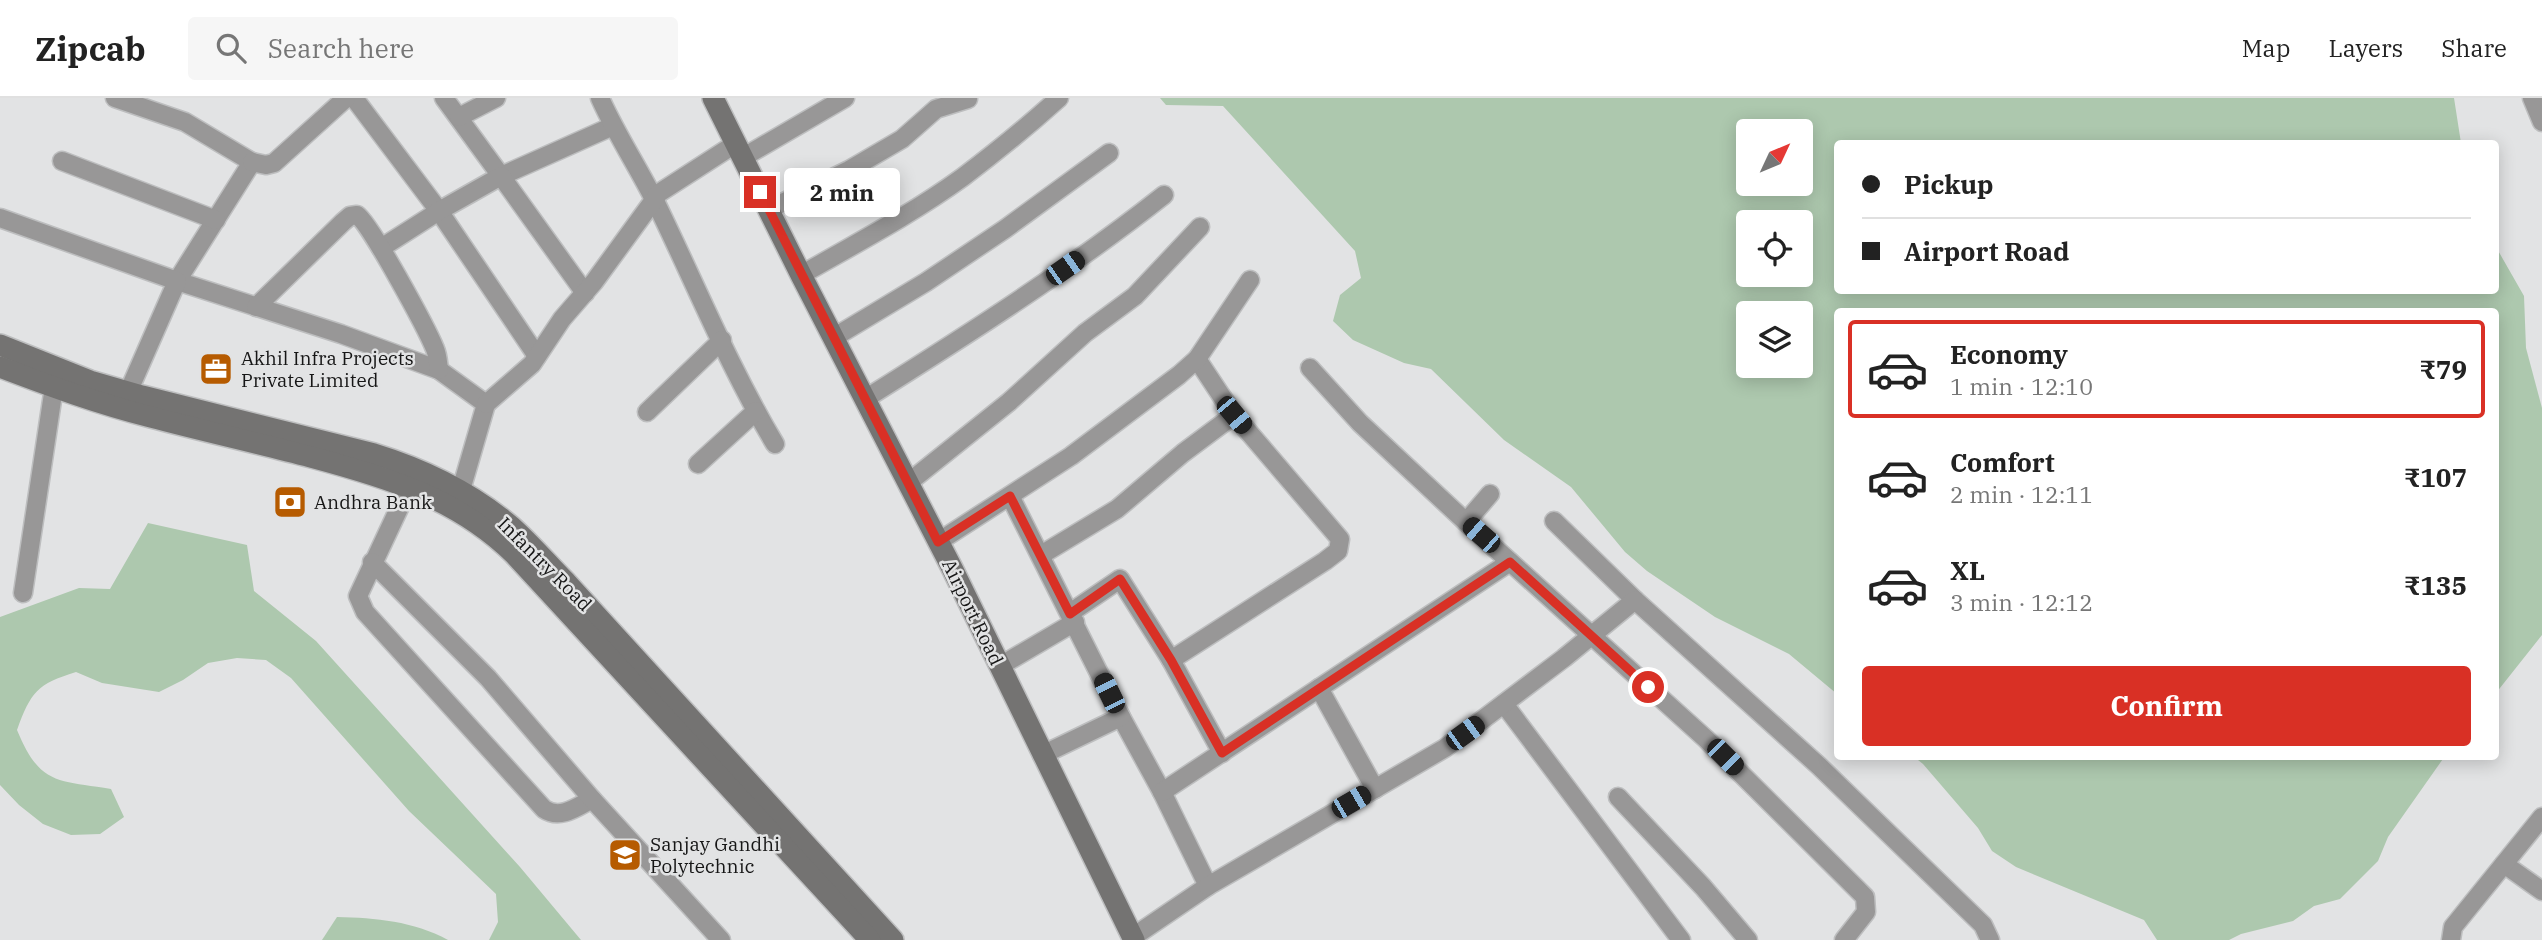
<!DOCTYPE html>
<html lang="en">
<head>
<meta charset="utf-8">
<style>
	body { margin:0; font-family:"IBM Plex Serif",serif; background:#f6f6f6; color:#222; height:100vh; display:flex; flex-direction:column; font-size:26px; white-space:nowrap }
	* { box-sizing:border-box; margin:0 }
	p { font-size:23px; color:#767676 }
	.icon { flex:none; width:38px; height:38px; fill:none; stroke:currentColor; stroke-width:2; stroke-linecap:round; stroke-linejoin:round }
	.map { position:relative; flex:1; overflow:hidden }
	.drawer { position:absolute; left:1834px; top:210px; width:665px; height:452px; display:flex; flex-direction:column; background:#fff; border-radius:7px; box-shadow:0 4px 18px #0003 }
	.drawer>* { flex:none }
	.top-card { position:absolute; left:1834px; top:42px; width:665px; height:154px; border-radius:7px; box-shadow:0 4px 18px #0003; display:grid; align-content:center; height:154px; padding:0 28px; background:#fff }
	.needle { width:46px; rotate:46deg }
	.controls { position:absolute; left:1736px; top:21px; display:grid; gap:14px }
	.controls a { display:grid; place-items:center; width:77px; height:77px; border-radius:7px; background:#fff; box-shadow:0 4px 18px #0003; font-size:35px }
	.end { position:absolute; width:32px; height:32px; margin:-16px; border:9px solid #d93025; background:#fff; box-shadow:0 0 0 4px #fff }
	.from { border-radius:50% }
	.bubble { position:absolute; height:49px; border-radius:7px; background:#fff; box-shadow:0 4px 18px #0003; font-size:23px; font-weight:700; line-height:49px; text-align:center }
	.car { position:absolute; width:21px; height:42px; margin:-21px -10px; border-radius:9px; box-shadow:0 0 5px 2px #0007; background:linear-gradient(#222 24%,#8ab4d8 0 40%,#222 0 76%,#8ab4d8 0 86%,#222 0) }
	.top-card b { display:flex; align-items:center; gap:24px; height:66px; font-size:26px }
	.top-card b+b { border-top:2px solid #e0e0e0 }
	.top-card i { width:18px; height:18px; background:#222 }
	ul { padding:12px 0 0; list-style:none }
	li { display:flex; align-items:center; gap:21px; height:98px; margin:0 14px 10px; padding:0 14px; border:4px solid transparent; border-radius:7px }
	li div { flex:1 }
	li b { display:block; font-size:26px }
	li em { font-style:normal; font-weight:700 }
	li.selected { border-color:#d93025 }
	li>.icon { width:63px; height:63px; stroke-width:1.5 }
	.primary-button { display:flex; gap:14px; margin-top:auto; padding:14px 28px }
	.primary-button a { flex:1; height:80px; border-radius:7px; background:#d93025; color:#fff; font-size:28px; font-weight:700; line-height:80px; text-align:center }
	header { display:flex; align-items:center; gap:42px; box-sizing:border-box; height:98px; padding:0 35px; background:#fff; border-bottom:2px solid #e0e0e0 }
	header strong { font-size:33px }
	nav { display:flex; gap:38px; margin-inline-start:auto; font-size:24px }
	.search { width:490px; height:63px; background:#f6f6f6; display:flex; align-items:center; gap:18px; box-sizing:border-box; padding:0 24px; border-radius:7px; color:#767676; font-size:26px }
	.map>svg:first-child { display:block }
</style>
</head>
<body>
<header>
<strong>Zipcab</strong>
<div class="search"><svg class="icon" aria-label="search" viewBox="0 0 24 24"><circle cx="10" cy="10" r="6"/><path d="M15 15l6 6"/></svg>Search here</div>
<nav><a>Map</a><a>Layers</a><a>Share</a></nav>
</header>
<div class="map">
<svg width="2542" height="842" viewBox="0 0 2542 842">
	<rect width="100%" height="100%" fill="#e2e3e4"/>
	<g fill="#adc8ae" fill-rule="evenodd">
		<path d="M 1160,0 L 2454,0 L 2461,45 L 1838,46 L 1838,192 L 2496,192 L 2496,149 L 2524,198 L 2526,250 L 2542,310 L 2542,537 L 2496,595 L 2496,214 L 1838,214 L 1837,596 L 1789,556 L 1715,519 L 1647,473 L 1625,454 L 1571,389 L 1504,342 L 1431,271 L 1404,265 L 1353,242 L 1333,223 L 1340,197 L 1361,180 L 1355,153 L 1223,8 L 1166,7 ZM 1748,33 L 1801,33 L 1801,86 L 1748,86 ZM 1801,124 L 1801,177 L 1748,177 L 1748,124 ZM 1748,215 L 1801,215 L 1801,268 L 1748,268 Z"/>
		<path d="M 148,425 L 247,447 L 254,493 L 316,543 L 520,769 L 581,842 L 489,842 L 498,824 L 496,796 L 409,713 L 291,580 L 266,562 L 237,560 L 208,565 L 183,582 L 159,594 L 102,585 L 76,574 C 37,586 31,594 17,632 C 40,688 58,682 111,691 L 124,719 L 100,736 L 71,737 L 43,726 L 19,707 L 0,687 L 0,519 L 79,490 L 110,491 Z"/>
		<path d="M 1913,658 L 2445,658 L 2388,739 L 2378,763 L 2340,801 L 2314,808 L 2293,823 L 2241,836 L 2229,842 L 2157,842 L 2144,822 L 2016,769 L 1992,753 L 1978,730 L 1923,666 Z"/>
		<path d="M 337,819 C 376,820 413,823 448,842 L 322,842 Z"/>
	</g>
	<g fill="none" stroke-linecap="round" stroke-linejoin="round">
		<defs>
			<g id="street">
				<path d="M 115,0 L 185,24 L 252,64 L 177,183 L 341,236 L 439,272 L 486,306 L 461,392"/>
				<path d="M 354,0 L 439,113 L 537,258"/>
				<path d="M 444,0 L 501,78 L 613,28"/>
				<path d="M 600,0 C 616,36 638,69 656,105 C 695,185 729,269 775,346"/>
				<path d="M 2532,0 L 2542,24"/>
				<path d="M 459,19 L 496,0"/>
				<path d="M 742,60 L 845,0"/>
				<path d="M 62,63 L 216,122"/>
				<path d="M 252,64 L 266,67 L 274,65 L 346,0"/>
				<path d="M 768,112 L 849,72 L 902,41 L 936,11 L 968,1"/>
				<path d="M 0,120 L 177,183 L 123,306"/>
				<path d="M 381,150 L 439,113 L 501,78 L 585,195"/>
				<path d="M 801,177 C 855,146 912,116 963,79 C 996,54 1028,28 1059,0"/>
				<path d="M 256,209 L 343,124 L 350,118 L 357,117 C 370,125 427,231 435,251 C 438,258 438,265 439,272"/>
				<path d="M 833,240 L 926,184 L 1005,131 L 1109,55"/>
				<path d="M 1197,261 L 1234,317"/>
				<path d="M 1310,270 L 1360,325 L 1466,424 L 1490,396"/>
				<path d="M 865,301 C 967,237 1069,172 1164,97"/>
				<path d="M 486,306 L 532,266 L 562,221 L 594,184 L 659,95 L 735,46"/>
				<path d="M 647,314 L 722,242"/>
				<path d="M 698,366 L 756,313"/>
				<path d="M 411,378 L 409,389 L 358,498 L 365,514 L 544,711 C 560,722 577,709 592,701"/>
				<path d="M 908,385 L 1009,304 L 1085,235 L 1135,198 L 1200,129"/>
				<path d="M 1010,398 L 1121,619 L 1162,694 L 1208,788 L 1133,839"/>
				<path d="M 1554,423 L 1635,502"/>
				<path d="M 1466,424 L 1706,641 L 1857,791 L 1865,799 L 1866,814 L 1844,842"/>
				<path d="M 938,444 L 1071,358 L 1179,277 L 1197,261 L 1250,182"/>
				<path d="M 1041,457 L 1117,411 L 1183,355 L 1234,317 L 1340,441 L 1338,453 L 1325,463 L 1171,562 L 1120,481 L 1070,515"/>
				<path d="M 372,464 L 488,580 L 592,701 L 721,842"/>
				<path d="M 23,495 L 54,289"/>
				<path d="M 1171,562 L 1222,655"/>
				<path d="M 1000,568 L 1075,524"/>
				<path d="M 1319,590 L 1375,691"/>
				<path d="M 1504,606 L 1681,842"/>
				<path d="M 1042,657 L 1121,619"/>
				<path d="M 1162,694 L 1510,464"/>
				<path d="M 1618,699 L 1703,789 L 1748,842"/>
				<path d="M 2504,766 L 2542,793"/>
				<path d="M 1208,788 L 1445,650 L 1564,560 L 1635,502 L 1819,668 L 1983,827 L 1990,842"/>
				<path d="M 2451,842 L 2453,829 L 2542,719"/>
			</g>
			<g id="secondary">
				<path d="M 713,0 L 801,177 L 953,472 L 1134,842"/>
				<path d="M 0,247 L 90,283 L 142,298 L 374,356 C 426,372 471,394 512,429 C 531,446 548,466 566,484 L 893,842"/>
				<path d="M 0,269 C 50,288 99,306 151,319 C 204,333 258,345 311,359 C 386,379 457,400 514,456 L 870,842"/>
			</g>
		</defs>
		<use href="#street" stroke="#bdbebf" stroke-width="21"/>
		<use href="#secondary" stroke="#bdbebf" stroke-width="24"/>
		<use href="#street" stroke="#989797" stroke-width="18"/>
		<use href="#secondary" stroke="#747372" stroke-width="21"/>
	</g>
	<g fill="none" stroke-linecap="round" stroke-linejoin="round">
		<path stroke="#d93025" stroke-width="9" d="M 760,94 L 938,444 L 1010,398 L 1070,516 L 1120,481 L 1171,562 L 1222,655 L 1510,464 L 1648,589"/>
	</g>
	<defs>
		<symbol id="office-square" viewBox="-11 -11 22 22"><rect x="-9" y="-9" width="18" height="18" rx="4" fill="#b65b00" stroke="#e2e3e4"/><path d="M-6-3h4V-5.5h4V-3h4V5H-6ZM-1-4.5V-3h2v-1.5ZM-6 0V1H6V0Z" fill="#fff"/></symbol>
		<symbol id="bank-square" viewBox="-11 -11 22 22"><rect x="-9" y="-9" width="18" height="18" rx="4" fill="#b65b00" stroke="#e2e3e4"/><path d="M-6-4H6V4H-6ZM0-2.3a2.3 2.3 0 1 0 0 4.6a2.3 2.3 0 1 0 0-4.6Z" fill="#fff"/></symbol>
		<symbol id="school-square" viewBox="-11 -11 22 22"><rect x="-9" y="-9" width="18" height="18" rx="4" fill="#b65b00" stroke="#e2e3e4"/><path d="M0-5L7-2L0 1L-7-2ZM-4 1L0 2.5L4 1V4Q0 6-4 4Z" fill="#fff"/></symbol>
	</defs>
	<g fill-rule="evenodd">
		<use href="#office-square" x="197" y="252" width="38" height="38"/>
		<use href="#bank-square" x="271" y="385" width="38" height="38"/>
		<use href="#school-square" x="606" y="738" width="38" height="38"/>
	</g>
	<g text-anchor="middle" dominant-baseline="central" stroke-width="5" stroke-linejoin="round" paint-order="stroke">
		<g font-size="19" fill="#161616" stroke="#e2e3e4" text-anchor="start">
			<text x="241" y="260">Akhil Infra Projects<tspan x="241" dy="22">Private Limited</tspan></text>
			<text x="314" y="404">Andhra Bank</text>
			<text x="650" y="746">Sanjay Gandhi<tspan x="650" dy="22">Polytechnic</tspan></text>
		</g>
		<g font-size="19" fill="#161616" stroke="#e2e3e4">
			<text transform="translate(545 466) rotate(45)">Infantry Road</text>
			<text transform="translate(973 514) rotate(64)">Airport Road</text>
		</g>
	</g>
</svg>
<div class="controls">
<a><svg class="needle" viewBox="-14 -14 28 28"><path d="M0-13l5 13h-10z" fill="#e53935"/><path d="M0 13l5-13h-10z" fill="#767676"/></svg></a>
<a><svg class="icon" aria-label="locate" viewBox="0 0 24 24"><circle cx="12" cy="12" r="6"/><path d="M12 2v4M12 18v4M2 12h4M18 12h4"/></svg></a>
<a><svg class="icon" aria-label="layers" viewBox="0 0 24 24"><path d="M12 4l9 5-9 5-9-5zM3 14l9 5 9-5"/></svg></a>
</div>
<i class="end from" style="left:1648px;top:589px"></i>
<i class="end" style="left:760px;top:94px"></i>
<div class="bubble" style="left:784px;top:70px;width:116px">2 min</div>
<i class="car" style="left:1065px;top:170px;rotate:55deg"></i>
<i class="car" style="left:1234px;top:317px;rotate:140deg"></i>
<i class="car" style="left:1481px;top:437px;rotate:311deg"></i>
<i class="car" style="left:1109px;top:595px;rotate:334deg"></i>
<i class="car" style="left:1465px;top:635px;rotate:54deg"></i>
<i class="car" style="left:1725px;top:659px;rotate:135deg"></i>
<i class="car" style="left:1351px;top:704px;rotate:60deg"></i>
<div class="top-card">
<b><i class="from"></i>Pickup</b>
<b><i></i>Airport Road</b>
</div>
<section class="drawer">
<ul>
<li class="selected"><svg class="icon" aria-label="car" viewBox="0 0 24 24"><path d="M5 17H2v-5l4-1 3-4h7l3 4 3 1v5h-3M9 17h6M6 11h13"/><circle cx="7" cy="17" r="2"/><circle cx="17" cy="17" r="2"/></svg><div><b>Economy</b><p>1 min · 12:10</p></div><em>₹79</em></li>
<li><svg class="icon" aria-label="car" viewBox="0 0 24 24"><path d="M5 17H2v-5l4-1 3-4h7l3 4 3 1v5h-3M9 17h6M6 11h13"/><circle cx="7" cy="17" r="2"/><circle cx="17" cy="17" r="2"/></svg><div><b>Comfort</b><p>2 min · 12:11</p></div><em>₹107</em></li>
<li><svg class="icon" aria-label="car" viewBox="0 0 24 24"><path d="M5 17H2v-5l4-1 3-4h7l3 4 3 1v5h-3M9 17h6M6 11h13"/><circle cx="7" cy="17" r="2"/><circle cx="17" cy="17" r="2"/></svg><div><b>XL</b><p>3 min · 12:12</p></div><em>₹135</em></li>
</ul>
<div class="primary-button"><a>Confirm</a></div>
</section>
</div>
</body>
</html>
